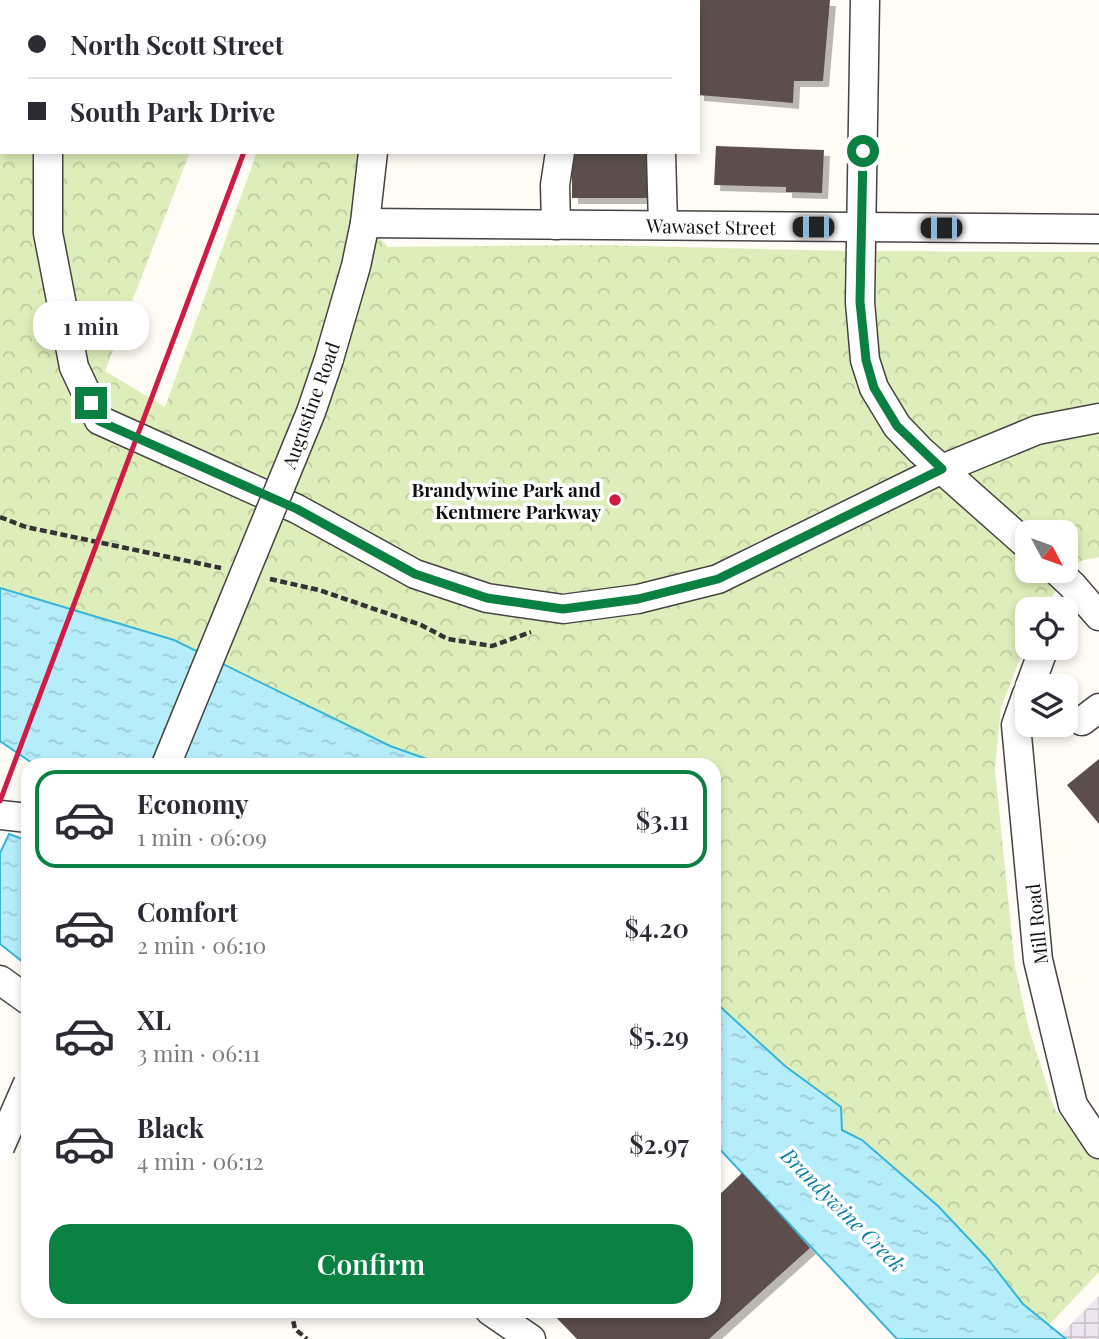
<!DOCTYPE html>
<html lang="en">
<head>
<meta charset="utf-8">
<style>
	body { margin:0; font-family:"Playfair Display",serif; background:#f7f7f7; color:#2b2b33; height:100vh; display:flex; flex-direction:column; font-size:26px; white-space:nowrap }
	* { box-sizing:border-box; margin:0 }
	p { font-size:23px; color:#7c7c81 }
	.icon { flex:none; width:38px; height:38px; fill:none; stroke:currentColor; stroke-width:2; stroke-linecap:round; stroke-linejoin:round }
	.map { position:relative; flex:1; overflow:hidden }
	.drawer { position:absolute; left:21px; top:758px; width:700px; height:560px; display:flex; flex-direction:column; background:#fff; border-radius:21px; box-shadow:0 4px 10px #0003 }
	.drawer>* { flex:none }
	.banner { position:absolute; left:0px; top:0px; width:700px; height:154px; box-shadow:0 4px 10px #0003; display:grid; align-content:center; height:154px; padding:0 28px; background:#fff }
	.needle { width:46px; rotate:131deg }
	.fabs { position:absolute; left:1015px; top:520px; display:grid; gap:14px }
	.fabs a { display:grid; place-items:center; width:63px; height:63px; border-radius:14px; background:#fff; box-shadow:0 4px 10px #0003; font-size:35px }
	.end { position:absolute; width:32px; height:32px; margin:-16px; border:9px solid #0b8043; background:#fff; box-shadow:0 0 0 4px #fff }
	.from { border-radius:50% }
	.bubble { position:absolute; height:49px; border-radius:21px; background:#fff; box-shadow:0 4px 10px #0003; font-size:23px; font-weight:600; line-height:49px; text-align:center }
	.car { position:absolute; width:21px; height:42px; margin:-21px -10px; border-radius:9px; box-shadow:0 0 5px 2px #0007; background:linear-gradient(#222 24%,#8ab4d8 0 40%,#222 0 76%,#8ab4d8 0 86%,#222 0) }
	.banner b { display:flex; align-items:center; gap:24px; height:66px; font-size:26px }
	.banner b+b { border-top:2px solid #e1e1e2 }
	.banner i { width:18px; height:18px; background:#2b2b33 }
	ul { padding:12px 0 0; list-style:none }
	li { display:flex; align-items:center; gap:21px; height:98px; margin:0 14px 10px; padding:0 14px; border:4px solid transparent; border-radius:21px }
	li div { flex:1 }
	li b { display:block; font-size:26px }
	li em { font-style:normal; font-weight:600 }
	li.selected { border-color:#0b8043 }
	li>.icon { width:63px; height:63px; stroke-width:1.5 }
	.button { display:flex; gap:14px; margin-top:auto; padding:14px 28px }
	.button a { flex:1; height:80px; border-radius:21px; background:#0b8043; color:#fff; font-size:28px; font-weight:600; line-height:80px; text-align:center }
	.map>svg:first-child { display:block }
</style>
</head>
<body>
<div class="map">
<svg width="1099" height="1339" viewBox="0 0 1099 1339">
	<defs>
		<pattern id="industrial-grid" width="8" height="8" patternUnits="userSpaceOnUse" patternTransform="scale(1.75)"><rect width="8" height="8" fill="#ede5ef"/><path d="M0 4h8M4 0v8" fill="none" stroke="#cac3cc"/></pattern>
		<pattern id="park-crowns" width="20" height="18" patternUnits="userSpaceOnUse" patternTransform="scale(1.75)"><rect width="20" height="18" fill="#deeeba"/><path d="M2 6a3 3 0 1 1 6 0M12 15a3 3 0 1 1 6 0" fill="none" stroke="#bdcb9f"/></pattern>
		<pattern id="water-ripples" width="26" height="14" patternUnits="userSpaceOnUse" patternTransform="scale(1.75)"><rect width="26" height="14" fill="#b5edfb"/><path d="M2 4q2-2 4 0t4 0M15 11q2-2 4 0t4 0" fill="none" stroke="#9bcad6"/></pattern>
		<filter id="shadow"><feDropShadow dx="6" dy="6" stdDeviation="0" flood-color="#0004"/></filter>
	</defs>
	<rect width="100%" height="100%" fill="#fffbf5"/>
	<path fill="url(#industrial-grid)" d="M 1099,1296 L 1099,1339 L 1066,1339 L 1060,1335 Z"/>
	<path fill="url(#park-crowns)" fill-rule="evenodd" d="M 0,0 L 250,0 L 2,2 L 2,152 L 190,152 L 105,371 L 165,407 L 257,152 L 373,152 L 365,223 L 388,247 L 598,245 L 844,251 L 1099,252 L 1099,557 L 1080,561 L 1042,609 L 1027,609 L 1027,640 L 1001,708 L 995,769 L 1015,966 L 1028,1026 L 1055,1110 L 1099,1158 L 1099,1272 L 1048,1326 L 1023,1304 L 988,1259 L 862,1140 L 842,1130 L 841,1107 L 785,1066 L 714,1001 L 714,765 L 444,765 L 390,746 L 174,640 L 0,588 ZM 1027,532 L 1066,532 L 1066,570 L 1027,570 Z"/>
	<g fill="url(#water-ripples)" stroke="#36b5d8" stroke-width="2">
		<path d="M 0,588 L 174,640 L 390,746 L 444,765 L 104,765 L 98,762 L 94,765 L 35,765 L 0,741 Z"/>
		<path d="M 9,834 L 28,841 L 28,966 L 0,944 L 0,853 Z"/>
		<path d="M 714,1001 L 785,1066 L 841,1107 L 842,1130 L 862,1140 L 938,1206 L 988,1259 L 1023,1304 L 1066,1339 L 897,1339 L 714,1143 Z"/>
	</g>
	<g fill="#5b4f4c" filter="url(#shadow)">
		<path d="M 698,0 L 830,0 L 823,81 L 794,81 L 793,103 L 698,95 Z"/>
		<path d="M 716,146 L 824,150 L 822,193 L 786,192 L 786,187 L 714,185 Z"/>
		<rect x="572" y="152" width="80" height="46"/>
		<path d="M 1099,759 L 1099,824 L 1067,785 Z"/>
		<path d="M 742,1173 L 810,1248 L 709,1339 L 577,1339 L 550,1311 L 714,1311 L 714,1200 Z"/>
	</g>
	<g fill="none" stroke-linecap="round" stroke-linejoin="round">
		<defs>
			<g id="minor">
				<path d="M 46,0 L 46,2"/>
				<path d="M 865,0 L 860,302 L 865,360 L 874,388 L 897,426 L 920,450 L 1027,545"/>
				<path d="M 390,2 L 390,0"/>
				<path d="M 48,152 L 48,233 L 74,367 L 99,420 L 297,509 L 415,574 L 487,598 L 563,609 L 638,599 L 718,579 L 942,469 L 1037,430 L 1099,418"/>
				<path d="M 661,152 L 663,225"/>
				<path d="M 365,223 L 1099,229"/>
				<path d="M 556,225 L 555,185 L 560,152"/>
				<path d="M 329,359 L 356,266 L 365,223 L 373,152"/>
				<path d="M 1056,570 L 1072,585 L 1099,616"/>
				<path d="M 1030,686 L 1044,648"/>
				<path d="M 1027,694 L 1016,725 L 1038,960 L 1073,1105 L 1099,1144"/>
				<path d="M 1082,721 L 1099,708"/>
				<path d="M 0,815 L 28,818"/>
				<path d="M 0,980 L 28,1000"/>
				<path d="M 490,1311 L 531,1339"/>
			</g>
		</defs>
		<use href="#minor" stroke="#444" stroke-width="31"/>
		<g stroke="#333" stroke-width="4.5" stroke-dasharray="7 3.5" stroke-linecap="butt">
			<path d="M 0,517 L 26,527 L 221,568"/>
			<path d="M 270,579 L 319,590 L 421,625 L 448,639 L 492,646 L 531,632"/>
			<path d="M 291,1311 L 295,1329 L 307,1339"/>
		</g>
		<use href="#minor" stroke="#fff" stroke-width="28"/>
		<g stroke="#ce1c45" stroke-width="5">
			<path d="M 297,2 L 298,0"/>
			<path d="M 0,801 L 244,152"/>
		</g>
		<defs>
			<g id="minor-bridge">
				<path d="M 166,765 L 311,412 L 329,359"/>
				<path d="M 0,1147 L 28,1083"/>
			</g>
		</defs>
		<use href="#minor-bridge" stroke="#444" stroke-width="31" stroke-linecap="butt"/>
		<use href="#minor-bridge" stroke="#fff" stroke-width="28"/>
	</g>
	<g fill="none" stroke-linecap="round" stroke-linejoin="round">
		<path stroke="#0b8043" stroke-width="9" d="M 91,403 L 99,421 L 297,509 L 415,574 L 487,598 L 563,609 L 638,599 L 718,579 L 942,469 L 897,426 L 874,388 L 866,360 L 860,302 L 863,151"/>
	</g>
	<circle fill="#ce1c45" stroke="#fff" stroke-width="2.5" cx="615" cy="500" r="7"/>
	<g text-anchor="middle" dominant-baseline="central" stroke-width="7" stroke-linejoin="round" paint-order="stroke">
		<g font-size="19" fill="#111" stroke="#fff">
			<text transform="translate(711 226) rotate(1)">Wawaset Street</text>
			<text transform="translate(310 405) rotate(-70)">Augustine Road</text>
			<text transform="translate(1036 924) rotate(-96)">Mill Road</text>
		</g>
		<g font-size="19" font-weight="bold" fill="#111" stroke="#fff" text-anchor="end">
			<text x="601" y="489">Brandywine Park and<tspan x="601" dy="22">Kentmere Parkway</tspan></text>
		</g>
		<g font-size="21" font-style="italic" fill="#0e80a7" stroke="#fff">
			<text transform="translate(844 1209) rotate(45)">Brandywine Creek</text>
		</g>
	</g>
</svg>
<div class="fabs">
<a><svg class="needle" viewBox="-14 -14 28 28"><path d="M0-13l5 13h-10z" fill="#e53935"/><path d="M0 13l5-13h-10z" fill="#7c7c81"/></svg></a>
<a><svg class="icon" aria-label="locate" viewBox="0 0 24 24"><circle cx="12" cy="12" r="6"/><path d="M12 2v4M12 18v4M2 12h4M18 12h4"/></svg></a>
<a><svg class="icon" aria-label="layers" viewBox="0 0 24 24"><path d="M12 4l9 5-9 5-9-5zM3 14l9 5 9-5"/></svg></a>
</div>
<i class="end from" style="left:863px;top:151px"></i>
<i class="end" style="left:91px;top:403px"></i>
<div class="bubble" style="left:33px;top:301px;width:116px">1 min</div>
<i class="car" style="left:813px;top:227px;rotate:270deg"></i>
<i class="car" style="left:941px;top:228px;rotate:270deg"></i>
<div class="banner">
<b><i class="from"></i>North Scott Street</b>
<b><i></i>South Park Drive</b>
</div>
<section class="drawer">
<ul>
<li class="selected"><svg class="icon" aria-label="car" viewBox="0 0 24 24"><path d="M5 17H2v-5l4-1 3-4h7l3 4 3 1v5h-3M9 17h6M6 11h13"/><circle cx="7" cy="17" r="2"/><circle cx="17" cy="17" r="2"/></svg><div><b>Economy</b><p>1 min · 06:09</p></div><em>$3.11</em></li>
<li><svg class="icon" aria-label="car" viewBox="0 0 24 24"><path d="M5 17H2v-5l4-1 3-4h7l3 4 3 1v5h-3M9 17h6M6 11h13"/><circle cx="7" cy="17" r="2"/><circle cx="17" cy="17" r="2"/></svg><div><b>Comfort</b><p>2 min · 06:10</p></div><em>$4.20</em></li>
<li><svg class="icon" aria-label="car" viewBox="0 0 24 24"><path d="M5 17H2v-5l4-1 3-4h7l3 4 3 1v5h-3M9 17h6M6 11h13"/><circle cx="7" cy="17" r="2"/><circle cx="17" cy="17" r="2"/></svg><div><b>XL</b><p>3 min · 06:11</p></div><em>$5.29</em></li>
<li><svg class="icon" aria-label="car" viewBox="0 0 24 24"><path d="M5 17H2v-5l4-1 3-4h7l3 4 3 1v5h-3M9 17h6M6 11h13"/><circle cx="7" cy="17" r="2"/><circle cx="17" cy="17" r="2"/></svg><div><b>Black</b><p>4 min · 06:12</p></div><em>$2.97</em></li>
</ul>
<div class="button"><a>Confirm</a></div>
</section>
</div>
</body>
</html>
